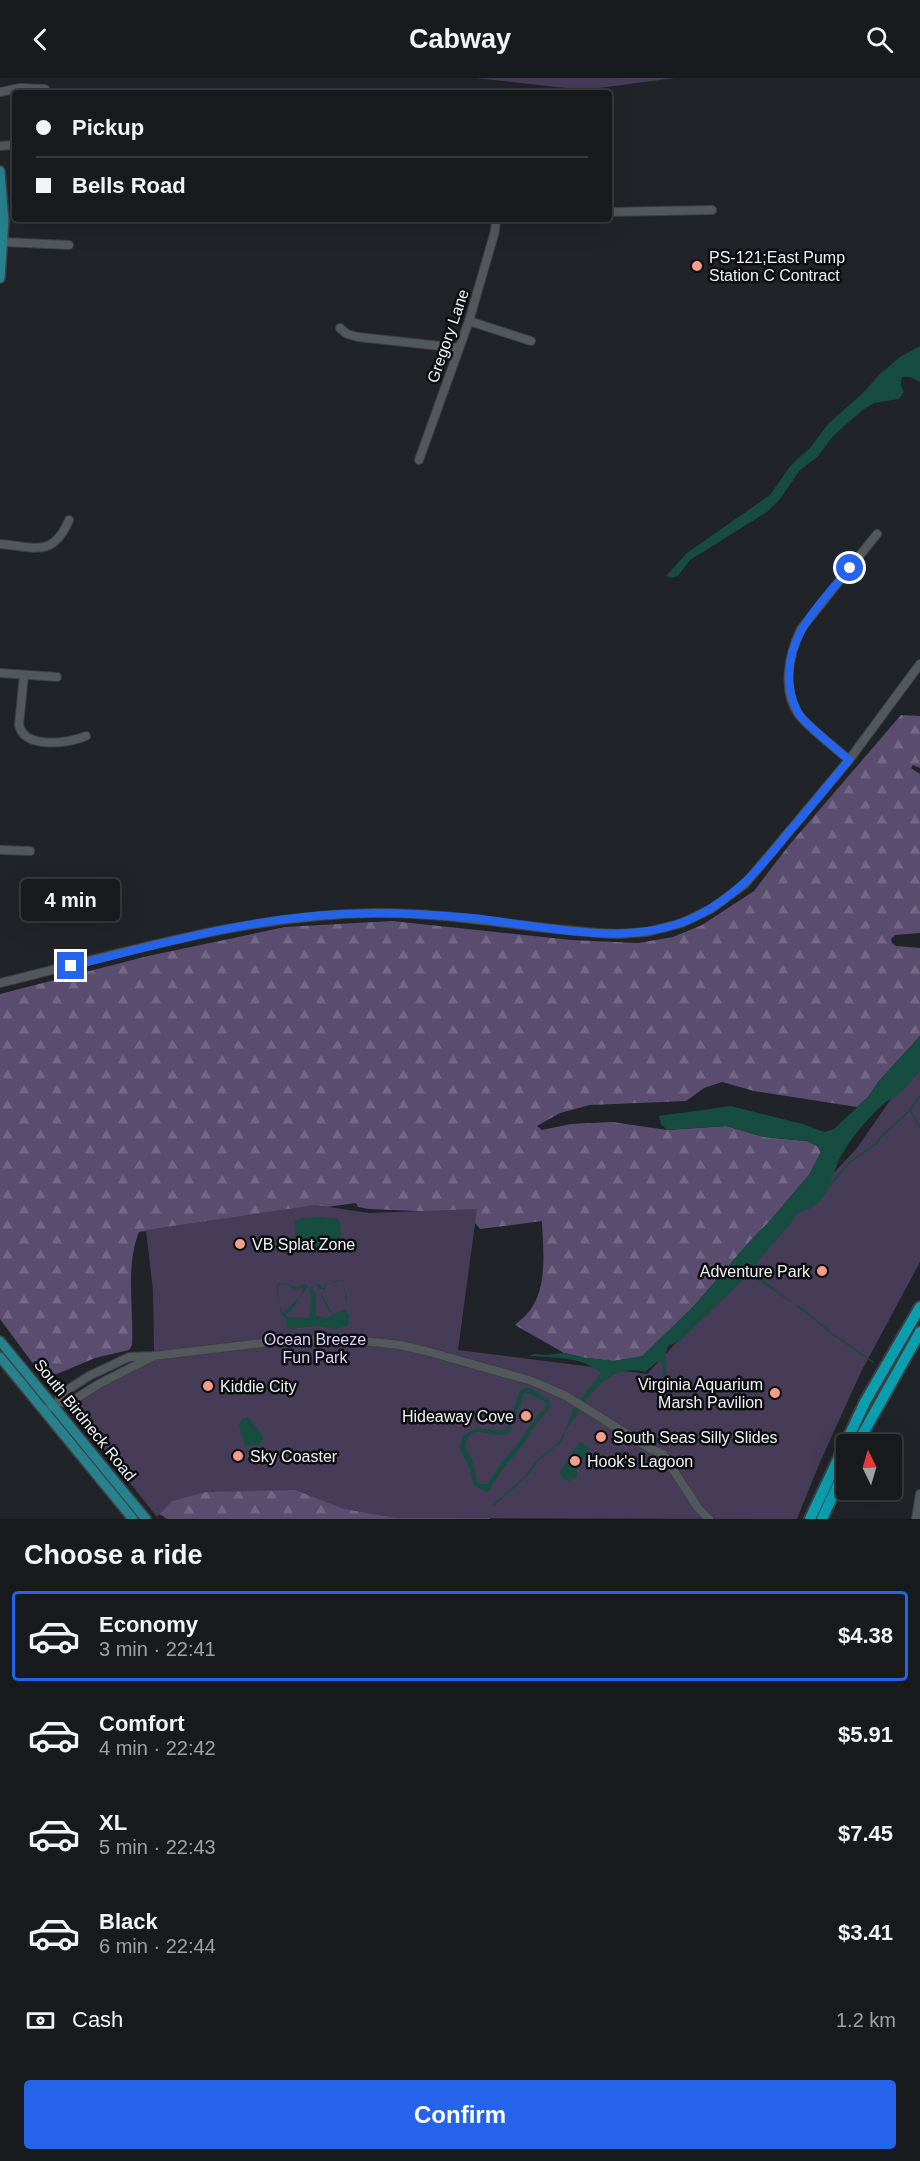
<!DOCTYPE html>
<html lang="en">
<head>
<meta charset="utf-8">
<style>
	body { margin:0; font-family:Helvetica,sans-serif; background:#25282b; color:#f1f3f6; height:100vh; display:flex; flex-direction:column; font-size:22px; white-space:nowrap }
	* { box-sizing:border-box; margin:0 }
	p { font-size:20px; color:#9fa1a4 }
	.icon { flex:none; width:33px; height:33px; fill:none; stroke:currentColor; stroke-width:2; stroke-linecap:round; stroke-linejoin:round }
	.map { position:relative; height:1441px; overflow:hidden }
	.details { display:flex; flex-direction:column; background:#181b1e; flex:1 }
	.details>* { flex:none }
	.top-card { position:absolute; left:12px; top:12px; width:600px; height:132px; border-radius:6px; box-shadow:0 6px 24px #0002,0 0 0 2px #36393c; display:grid; align-content:center; height:132px; padding:0 24px; background:#181b1e }
	.needle { width:39px; rotate:355deg }
	.tools { position:absolute; left:836px; top:1356px; display:grid; gap:12px }
	.tools a { display:grid; place-items:center; width:66px; height:66px; border-radius:6px; background:#181b1e; box-shadow:0 6px 24px #0002,0 0 0 2px #36393c; font-size:30px }
	.end { position:absolute; width:27px; height:27px; margin:-14px; border:8px solid #2563eb; background:#fff; box-shadow:0 0 0 3px #fff }
	.from { border-radius:50% }
	.bubble { position:absolute; height:42px; border-radius:6px; background:#181b1e; box-shadow:0 6px 24px #0002,0 0 0 2px #36393c; font-size:20px; font-weight:700; line-height:42px; text-align:center }
	.top-card b { display:flex; align-items:center; gap:21px; height:57px; font-size:22px }
	.top-card b+b { border-top:2px solid #36393c }
	.top-card i { width:15px; height:15px; background:#f1f3f6 }
	ul { padding:0; list-style:none }
	li { display:flex; align-items:center; gap:18px; height:90px; margin:0 12px 9px; padding:0 12px; border:3px solid transparent; border-radius:6px }
	li div { flex:1 }
	li b { display:block; font-size:22px }
	li em { font-style:normal; font-weight:700 }
	li.on { border-color:#2563eb }
	li>.icon { width:54px; height:54px; stroke-width:1.5 }
	h2 { padding:0 24px; font-size:27px; line-height:72px }
	.pay { display:flex; align-items:center; gap:15px; height:66px; padding:0 24px; font-size:22px }
	.pay p { margin-inline-start:auto }
	.action { display:flex; gap:12px; margin-top:auto; padding:12px 24px }
	.action a { flex:1; height:69px; border-radius:6px; background:#2563eb; color:#fff; font-size:24px; font-weight:700; line-height:69px; text-align:center }
	header { display:flex; justify-content:space-between; align-items:center; height:78px; padding:0 24px; background:#181b1e; font-size:27px; font-weight:700 }
	.map>svg:first-child { display:block }
</style>
</head>
<body>
<header><svg class="icon" aria-label="back" viewBox="0 0 24 24"><path d="M15 5l-7 7 7 7"/></svg>Cabway<svg class="icon" aria-label="search" viewBox="0 0 24 24"><circle cx="10" cy="10" r="6"/><path d="M15 15l6 6"/></svg></header>
<div class="map">
<svg width="920" height="1441" viewBox="0 0 920 1441">
	<defs>
		<pattern id="forest-firs" width="22" height="20" patternUnits="userSpaceOnUse" patternTransform="scale(1.5)"><rect width="22" height="20" fill="#5a4d70"/><path d="M5 1l3.5 6h-7zM16 11l3.5 6h-7z" fill="#726785"/></pattern>
	</defs>
	<rect width="100%" height="100%" fill="#202428"/>
	<g fill="url(#forest-firs)">
		<path d="M 901,637 L 920,638 L 920,690 L 913,687 L 911,690 L 920,696 L 920,855 L 895,857 L 891,861 L 892,865 L 896,868 L 920,870 L 920,958 L 878,1004 L 868,1019 L 857,1029 L 754,1013 L 722,1004 L 704,1010 L 686,1023 L 590,1027 L 560,1035 L 537,1048 L 542,1052 L 571,1046 L 612,1044 L 667,1052 L 726,1048 L 764,1059 L 807,1063 L 817,1068 L 821,1074 L 809,1097 L 768,1145 L 751,1162 L 694,1228 L 642,1279 L 613,1283 L 586,1280 L 564,1275 L 515,1247 C 520,1242 527,1237 531,1231 C 548,1206 543,1171 542,1143 L 480,1151 L 467,1135 L 369,1131 L 358,1129 L 356,1125 L 139,1154 C 125,1189 134,1230 132,1267 L 129,1272 L 95,1280 L 57,1296 L 46,1297 L 37,1291 L 0,1241 L 0,916 L 148,878 L 285,849 L 392,843 L 571,862 L 638,865 L 673,859 L 702,847 L 754,813 L 790,766 Z"/>
		<path d="M 103,1363 L 268,1408 L 491,1438 L 490,1441 L 167,1441 L 158,1435 Z"/>
	</g>
	<g fill="#463c58">
		<path d="M 476,0 L 675,0 L 583,12 Z"/>
		<path d="M 920,979 L 920,1184 L 861,1294 L 820,1384 L 797,1441 L 396,1440 L 344,1431 L 295,1412 L 206,1414 L 172,1423 L 157,1439 L 69,1328 L 154,1273 L 153,1213 L 146,1152 L 315,1127 L 369,1135 L 477,1131 L 458,1272 L 647,1296 L 857,1070 Z"/>
	</g>
	<g fill="#174c41" fill-rule="evenodd">
		<path d="M 920,268 L 920,304 L 910,299 L 902,299 L 901,307 L 904,314 L 899,321 L 874,325 L 864,331 L 834,357 L 817,379 L 800,392 L 780,421 L 767,434 L 690,482 L 678,498 L 671,500 L 666,498 L 687,475 L 770,417 L 791,387 L 810,370 L 828,346 L 863,315 L 880,296 L 900,279 Z"/>
		<path d="M 920,958 L 920,993 C 912,1001 906,1010 898,1017 C 894,1020 890,1021 886,1024 C 873,1034 852,1059 844,1073 C 827,1100 834,1126 797,1135 L 792,1144 L 753,1189 L 757,1197 L 797,1228 L 752,1198 L 747,1198 L 680,1263 L 668,1268 L 666,1275 L 666,1308 L 663,1311 L 662,1284 L 657,1284 L 645,1294 C 604,1283 583,1328 564,1356 L 574,1329 L 601,1295 C 583,1278 553,1280 529,1278 L 534,1276 L 547,1277 L 564,1275 L 586,1280 L 613,1283 L 642,1278 L 694,1228 L 751,1162 L 768,1145 L 809,1097 L 821,1074 L 817,1068 L 807,1063 L 764,1059 L 726,1048 L 667,1052 L 661,1046 L 659,1038 L 731,1028 L 803,1046 L 824,1054 L 834,1051 L 868,1019 L 878,1004 Z"/>
		<path d="M 321,1139 L 338,1141 L 340,1144 L 341,1164 L 338,1169 L 306,1173 L 299,1172 L 295,1162 L 295,1143 L 302,1140 Z"/>
		<path d="M 343,1202 L 347,1222 L 344,1230 L 349,1237 L 348,1248 L 335,1251 L 318,1248 L 287,1251 L 286,1241 L 280,1233 L 280,1228 L 277,1222 L 277,1206 C 289,1202 293,1213 306,1206 L 308,1208 L 291,1233 L 285,1236 L 287,1239 L 309,1240 L 311,1218 L 309,1211 L 312,1209 L 316,1218 L 316,1238 L 327,1240 L 333,1237 L 329,1233 L 321,1218 L 324,1211 L 320,1211 L 315,1207 L 319,1206 L 323,1210 L 335,1203 ZM 338,1203 L 343,1203 L 346,1224 L 343,1232 L 334,1236 L 330,1232 L 322,1217 L 326,1208 ZM 282,1205 L 288,1207 L 292,1211 L 302,1210 L 303,1213 L 299,1220 L 283,1235 L 277,1221 L 278,1208 Z"/>
		<path d="M 531,1310 L 549,1322 L 550,1330 L 537,1345 L 525,1364 L 502,1392 L 488,1414 L 474,1408 L 469,1388 L 459,1370 L 463,1358 L 475,1350 L 504,1353 L 508,1348 L 520,1313 L 525,1310 ZM 525,1314 L 546,1324 L 546,1330 L 537,1338 L 520,1363 L 498,1389 L 488,1406 L 478,1406 L 472,1382 L 465,1368 C 470,1340 491,1363 509,1355 Z"/>
		<path d="M 248,1339 L 261,1355 L 263,1362 L 259,1367 L 245,1368 L 239,1348 L 242,1341 Z"/>
		<path d="M 580,1364 L 590,1370 L 577,1391 L 577,1399 L 569,1403 L 561,1399 L 560,1393 Z"/>
	</g>
	<g fill="none" stroke-linecap="round" stroke-linejoin="round">
		<g stroke="#174c41" stroke-width="1.5">
			<path d="M 920,1018 L 910,1032 L 920,1050"/>
			<path d="M 830,1107 L 850,1084 L 876,1066 L 880,1060 L 910,1032"/>
			<path d="M 797,1228 L 805,1233 L 831,1255 L 873,1284"/>
			<path d="M 494,1427 L 527,1397 L 537,1383 L 560,1364 L 564,1356"/>
		</g>
		<defs>
			<g id="minor">
				<path d="M 0,14 L 20,10 L 45,11"/>
				<path d="M 0,68 L 15,67"/>
				<path d="M 609,134 L 712,132"/>
				<path d="M 4,164 L 69,167"/>
				<path d="M 469,243 L 531,263"/>
				<path d="M 340,250 L 347,256 L 358,259 L 459,270"/>
				<path d="M 419,382 L 469,243 L 495,153 L 496,141"/>
				<path d="M 0,466 C 35,469 53,480 69,442"/>
				<path d="M 0,595 L 57,599"/>
				<path d="M 24,597 L 19,647 C 24,671 68,666 86,658"/>
				<path d="M 849,682 C 836,670 809,650 799,637 C 781,613 789,576 801,551 L 877,456"/>
				<path d="M 0,772 L 30,773"/>
				<path d="M 0,905 C 123,875 246,837 374,835 C 457,834 537,853 619,856 L 647,854 L 682,845 L 711,831 L 745,806 L 849,682 L 920,586"/>
				<path d="M 58,1324 L 69,1325 L 99,1306 L 152,1279"/>
				<path d="M 49,1330 L 58,1324 L 61,1316 L 89,1298 L 129,1279 L 153,1278 L 295,1261 L 354,1262 L 400,1267 L 426,1273 L 532,1303 L 566,1318 L 651,1371 L 663,1376 L 698,1430 L 709,1441"/>
				<path d="M 916,1441 L 920,1416"/>
			</g>
			<g id="major">
				<path d="M 0,93 L 4,143 L 0,200"/>
				<path d="M 0,1263 L 146,1441"/>
				<path d="M 0,1279 L 133,1441"/>
			</g>
			<g id="highway">
				<path d="M 857,1366 L 920,1254"/>
				<path d="M 810,1441 L 865,1324 L 920,1229"/>
				<path d="M 822,1441 L 846,1389"/>
			</g>
		</defs>
		<use href="#minor" stroke="#3c4043" stroke-width="10"/>
		<use href="#major" stroke="#3c4043" stroke-width="12"/>
		<use href="#highway" stroke="#3c4043" stroke-width="14"/>
		<use href="#minor" stroke="#53585c" stroke-width="8"/>
		<use href="#major" stroke="#27828e" stroke-width="9"/>
		<use href="#highway" stroke="#0a9eaf" stroke-width="10"/>
	</g>
	<g fill="none" stroke-linecap="round" stroke-linejoin="round">
		<path stroke="#2563eb" stroke-width="8" d="M 71,888 C 161,866 249,840 342,836 C 385,834 429,836 473,840 C 544,848 627,871 695,839 C 736,819 761,789 788,755 C 809,731 829,706 849,682 C 833,668 815,654 801,639 C 795,631 791,618 790,609 C 783,559 821,525 850,490"/>
	</g>
	<g fill="#f49e8a" stroke="#0b0d0f" stroke-width="2">
		<circle cx="697" cy="188" r="6"/>
		<circle cx="240" cy="1166" r="6"/>
		<circle cx="822" cy="1193" r="6"/>
		<circle cx="208" cy="1308" r="6"/>
		<circle cx="775" cy="1315" r="6"/>
		<circle cx="526" cy="1338" r="6"/>
		<circle cx="601" cy="1359" r="6"/>
		<circle cx="238" cy="1378" r="6"/>
		<circle cx="575" cy="1383" r="6"/>
	</g>
	<g text-anchor="middle" dominant-baseline="central" stroke-width="5" stroke-linejoin="round" paint-order="stroke">
		<g font-size="16" fill="#eff2f5" stroke="#0b0d0f" text-anchor="start">
			<text x="709" y="179">PS-121;East Pump<tspan x="709" dy="18">Station C Contract</tspan></text>
			<text x="252" y="1166">VB Splat Zone</text>
			<text x="810" y="1193" text-anchor="end">Adventure Park</text>
			<text x="763" y="1306" text-anchor="end">Virginia Aquarium<tspan x="763" dy="18">Marsh Pavilion</tspan></text>
			<text x="220" y="1308">Kiddie City</text>
			<text x="514" y="1338" text-anchor="end">Hideaway Cove</text>
			<text x="613" y="1359">South Seas Silly Slides</text>
			<text x="250" y="1378">Sky Coaster</text>
			<text x="587" y="1383">Hook's Lagoon</text>
		</g>
		<g font-size="16" fill="#eff2f5" stroke="#0b0d0f">
			<text transform="translate(448 258) rotate(-71)">Gregory Lane</text>
			<text transform="translate(85 1342) rotate(51)">South Birdneck Road</text>
		</g>
		<g font-size="16" fill="#decdff" stroke="#0b0d0f">
			<text x="315" y="1261">Ocean Breeze<tspan x="315" dy="18">Fun Park</tspan></text>
		</g>
	</g>
</svg>
<div class="tools">
<a><svg class="needle" viewBox="-14 -14 28 28"><path d="M0-13l5 13h-10z" fill="#e53935"/><path d="M0 13l5-13h-10z" fill="#9fa1a4"/></svg></a>
</div>
<i class="end from" style="left:850px;top:490px"></i>
<i class="end" style="left:71px;top:888px"></i>
<div class="bubble" style="left:21px;top:801px;width:99px">4 min</div>
<div class="top-card">
<b><i class="from"></i>Pickup</b>
<b><i></i>Bells Road</b>
</div>
</div>
<section class="details">
<h2>Choose a ride</h2>
<ul>
<li class="on"><svg class="icon" aria-label="car" viewBox="0 0 24 24"><path d="M5 17H2v-5l4-1 3-4h7l3 4 3 1v5h-3M9 17h6M6 11h13"/><circle cx="7" cy="17" r="2"/><circle cx="17" cy="17" r="2"/></svg><div><b>Economy</b><p>3 min · 22:41</p></div><em>$4.38</em></li>
<li><svg class="icon" aria-label="car" viewBox="0 0 24 24"><path d="M5 17H2v-5l4-1 3-4h7l3 4 3 1v5h-3M9 17h6M6 11h13"/><circle cx="7" cy="17" r="2"/><circle cx="17" cy="17" r="2"/></svg><div><b>Comfort</b><p>4 min · 22:42</p></div><em>$5.91</em></li>
<li><svg class="icon" aria-label="car" viewBox="0 0 24 24"><path d="M5 17H2v-5l4-1 3-4h7l3 4 3 1v5h-3M9 17h6M6 11h13"/><circle cx="7" cy="17" r="2"/><circle cx="17" cy="17" r="2"/></svg><div><b>XL</b><p>5 min · 22:43</p></div><em>$7.45</em></li>
<li><svg class="icon" aria-label="car" viewBox="0 0 24 24"><path d="M5 17H2v-5l4-1 3-4h7l3 4 3 1v5h-3M9 17h6M6 11h13"/><circle cx="7" cy="17" r="2"/><circle cx="17" cy="17" r="2"/></svg><div><b>Black</b><p>6 min · 22:44</p></div><em>$3.41</em></li>
</ul>
<div class="pay"><svg class="icon" aria-label="cash" viewBox="0 0 24 24"><path d="M3 7h18v10H3z"/><circle cx="12" cy="12" r="2"/></svg>Cash<p>1.2 km</p></div>
<div class="action"><a>Confirm</a></div>
</section>
</body>
</html>
